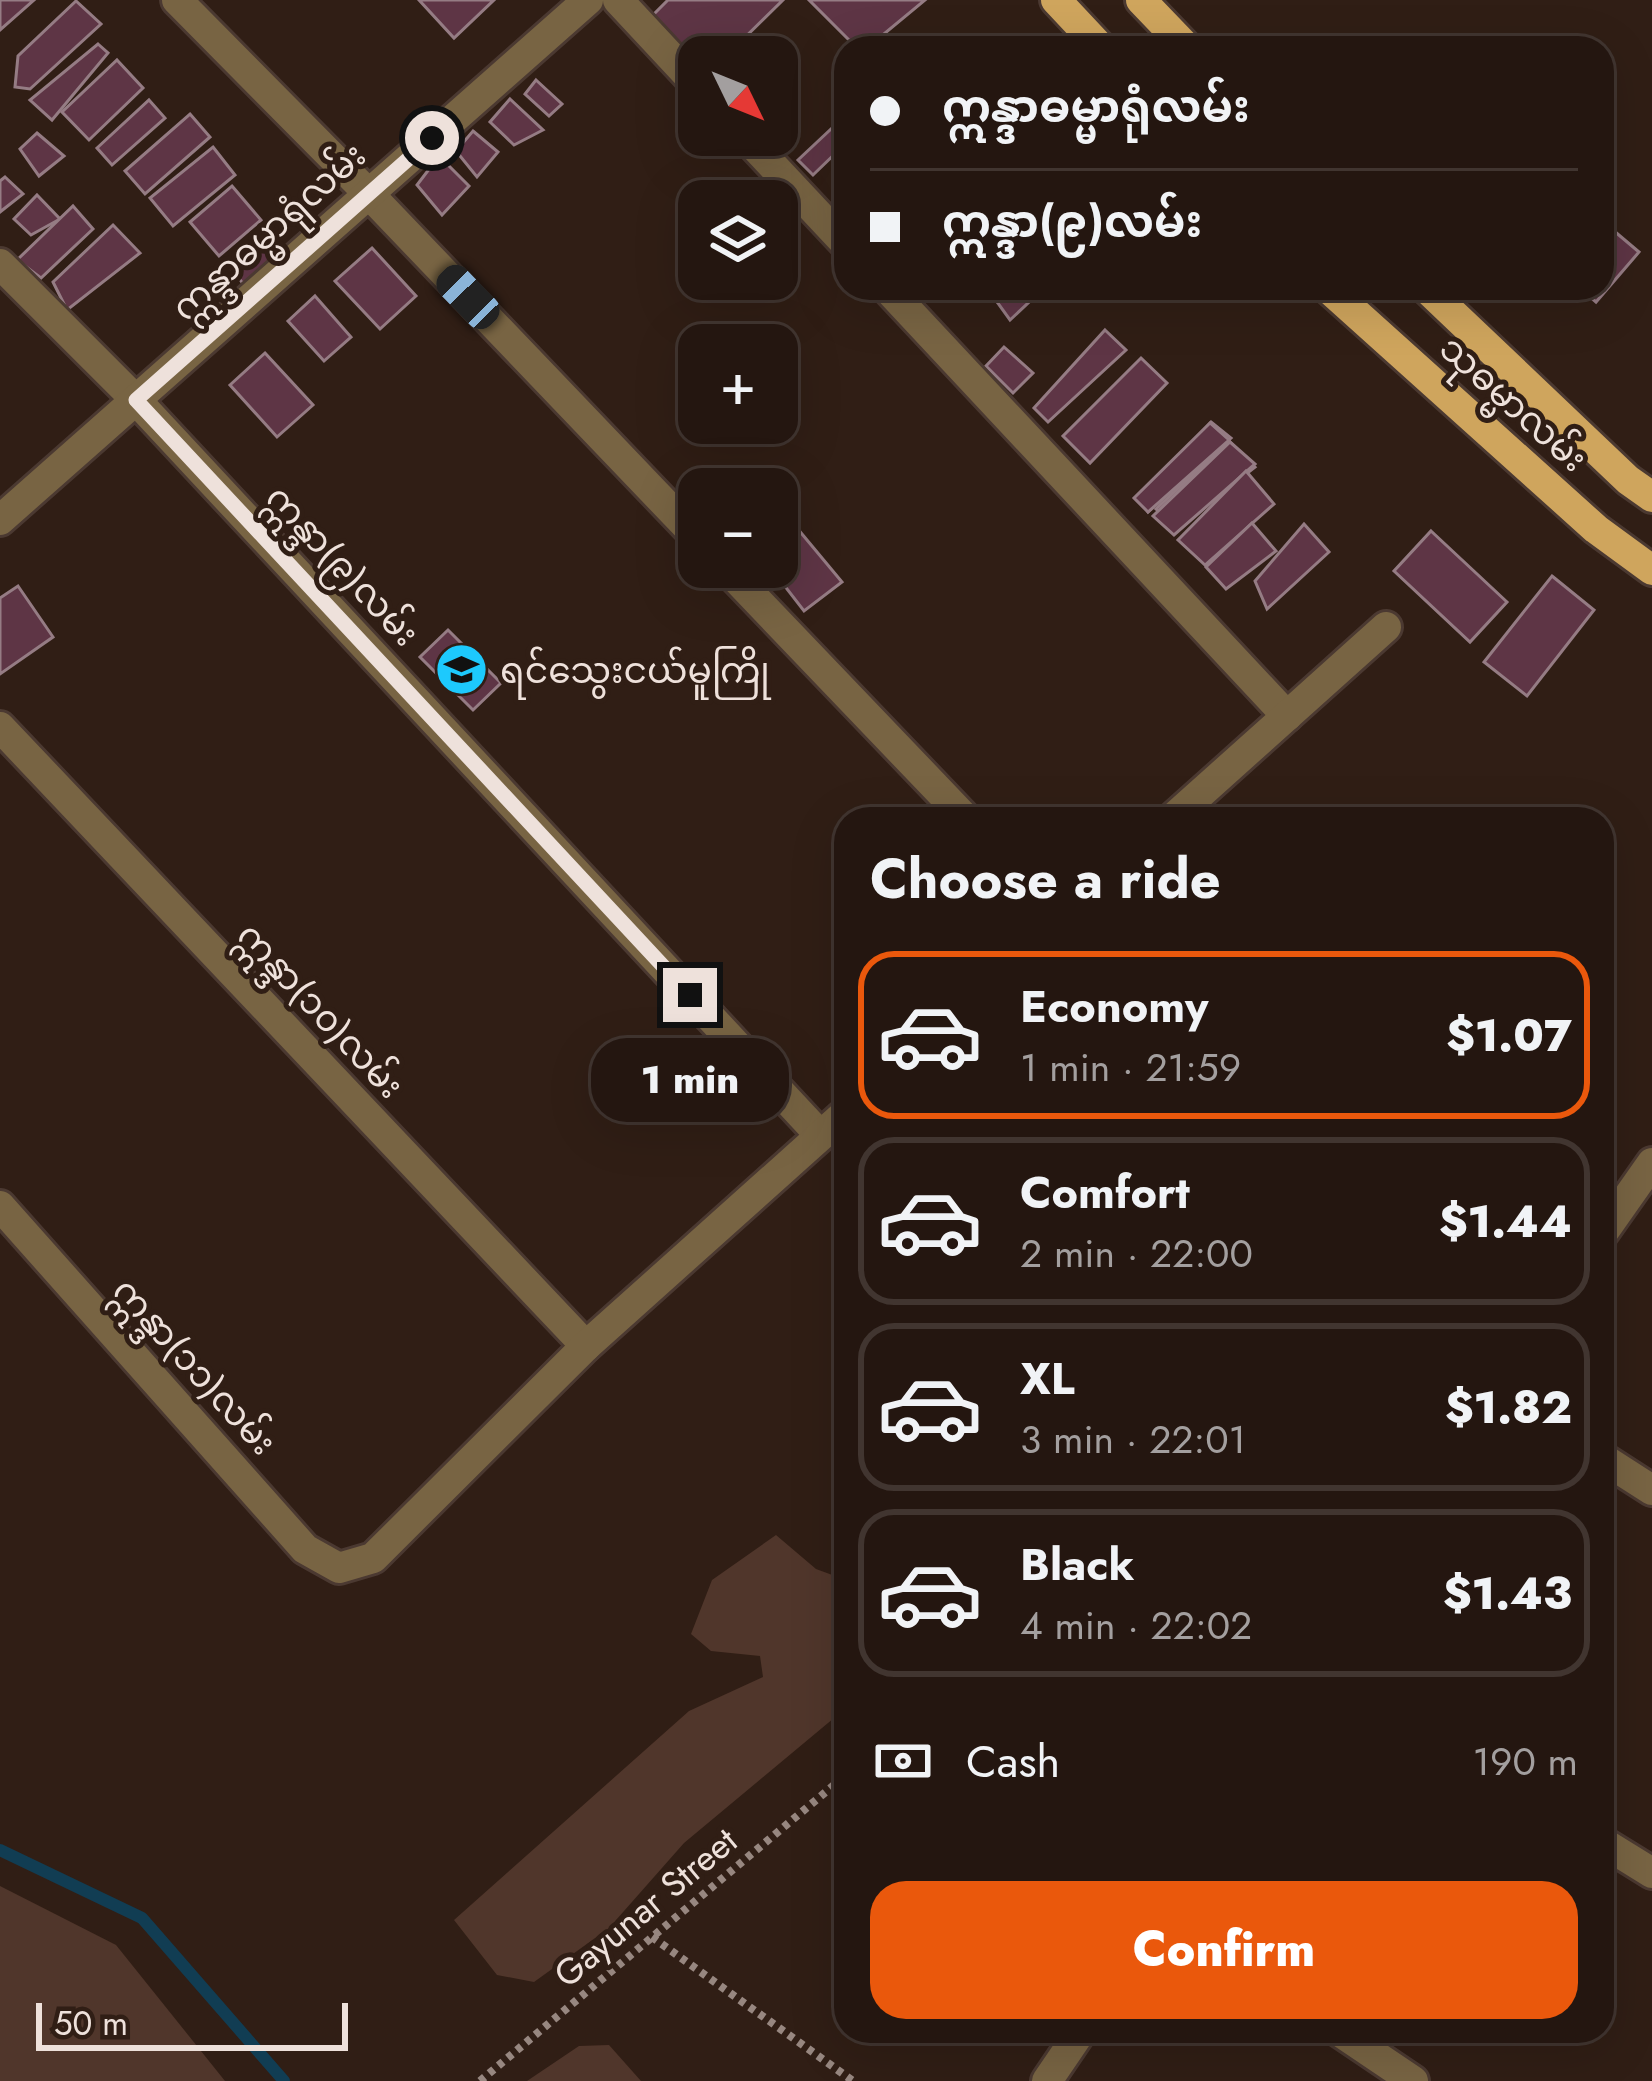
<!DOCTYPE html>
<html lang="en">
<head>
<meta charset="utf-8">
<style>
	body { margin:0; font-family:Jost,"Noto Sans Myanmar",sans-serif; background:#30231e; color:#f1f3f6; height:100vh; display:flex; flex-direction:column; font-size:45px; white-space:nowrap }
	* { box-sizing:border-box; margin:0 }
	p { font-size:39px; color:#a39f9f }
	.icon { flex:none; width:66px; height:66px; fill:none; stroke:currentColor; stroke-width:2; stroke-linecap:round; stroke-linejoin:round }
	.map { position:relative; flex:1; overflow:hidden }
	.details { position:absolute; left:834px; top:807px; width:780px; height:1236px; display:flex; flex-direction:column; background:#241610; border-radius:36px; box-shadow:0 12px 48px #0002,0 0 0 3px #413530 }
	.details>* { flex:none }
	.banner { position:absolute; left:834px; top:36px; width:780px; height:264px; border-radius:36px; box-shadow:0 12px 48px #0002,0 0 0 3px #413530; display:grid; align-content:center; height:264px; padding:0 36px; background:#241610 }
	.needle { width:78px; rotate:133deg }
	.controls { position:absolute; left:678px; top:36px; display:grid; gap:24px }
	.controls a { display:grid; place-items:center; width:120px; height:120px; border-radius:24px; background:#241610; box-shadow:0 12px 48px #0002,0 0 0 3px #413530; font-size:60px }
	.scale { position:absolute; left:36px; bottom:30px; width:312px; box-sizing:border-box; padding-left:12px; border:6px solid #eee1db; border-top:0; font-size:33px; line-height:42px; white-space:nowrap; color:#eee1db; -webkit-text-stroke:9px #301e15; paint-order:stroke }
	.end { position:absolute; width:54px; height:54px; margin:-27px; border:15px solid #eee1db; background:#111; box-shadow:0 0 0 6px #111 }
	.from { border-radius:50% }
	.bubble { position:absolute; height:84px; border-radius:36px; background:#241610; box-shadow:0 12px 48px #0002,0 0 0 3px #413530; font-size:39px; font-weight:800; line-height:84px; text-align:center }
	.car { position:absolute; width:36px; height:72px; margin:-36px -18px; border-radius:15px; box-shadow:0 0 9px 3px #0007; background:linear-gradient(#222 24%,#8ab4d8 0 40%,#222 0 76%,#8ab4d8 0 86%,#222 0) }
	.banner b { display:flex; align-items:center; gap:42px; height:114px; font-size:45px }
	.banner b+b { border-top:3px solid #413530 }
	.banner i { width:30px; height:30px; background:#f1f3f6 }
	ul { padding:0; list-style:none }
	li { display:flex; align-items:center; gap:36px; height:168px; margin:0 24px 18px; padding:0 12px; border:6px solid #413530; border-radius:36px }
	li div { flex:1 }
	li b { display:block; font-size:45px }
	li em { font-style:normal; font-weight:800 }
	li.selected { border-color:#ea580c }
	li>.icon { width:108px; height:108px; stroke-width:1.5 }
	h2 { padding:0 36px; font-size:54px; line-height:144px }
	.pay { display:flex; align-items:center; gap:30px; height:132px; padding:0 36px; font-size:45px }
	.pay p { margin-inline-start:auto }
	.action { display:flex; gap:24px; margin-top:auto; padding:24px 36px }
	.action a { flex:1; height:138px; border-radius:36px; background:#ea580c; color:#fff; font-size:48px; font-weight:800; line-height:138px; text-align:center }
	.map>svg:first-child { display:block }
</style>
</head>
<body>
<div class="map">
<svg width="1652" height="2081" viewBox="0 0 1652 2081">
	<rect width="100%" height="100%" fill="#301e15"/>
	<g fill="#50362b">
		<path d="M 776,1535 L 816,1569 L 846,1580 L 846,1708 L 684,1843 L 609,1928 L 534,1982 L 497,1975 L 454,1920 L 689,1711 L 763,1677 L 760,1656 L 711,1651 L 691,1634 L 712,1580 Z"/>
		<path d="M 0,1886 L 116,1945 L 225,2081 L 0,2081 Z"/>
		<path d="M 609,2045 L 641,2081 L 527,2081 L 579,2046 Z"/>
	</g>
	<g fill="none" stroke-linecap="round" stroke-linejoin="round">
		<path stroke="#113d53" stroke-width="12" d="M 0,1850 L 142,1918 L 284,2081"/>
	</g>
	<g fill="#5e3545" stroke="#957c84" stroke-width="3">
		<path d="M 0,0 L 34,0 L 0,30 Z"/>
		<path d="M 419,0 L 494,0 L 454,38 Z"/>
		<path d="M 668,0 L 783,0 L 725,57 L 699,57 L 699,76 L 645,23 Z"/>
		<path d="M 809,0 L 925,0 L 867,48 L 857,48 Z"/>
		<path d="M 76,1 L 101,24 L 30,89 L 15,87 L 18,56 Z"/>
		<path d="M 98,44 L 108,53 L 52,120 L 30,100 Z"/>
		<path d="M 117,60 L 143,88 L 89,140 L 62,112 Z"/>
		<path d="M 536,80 L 562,104 L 549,116 L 525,94 Z"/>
		<path d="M 510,99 L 543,130 L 514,145 L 490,122 Z"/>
		<path d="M 149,100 L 165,118 L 112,165 L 97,148 Z"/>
		<path d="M 190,114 L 210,137 L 145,194 L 125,171 Z"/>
		<path d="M 846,115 L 846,143 L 813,175 L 798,160 Z"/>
		<path d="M 473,131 L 498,152 L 477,177 L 456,151 Z"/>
		<path d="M 37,133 L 64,156 L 39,176 L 20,149 Z"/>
		<path d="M 213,147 L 235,175 L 173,226 L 150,198 Z"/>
		<path d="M 439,156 L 469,186 L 442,215 L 417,185 Z"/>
		<path d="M 5,177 L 23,194 L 0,212 L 0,181 Z"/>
		<path d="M 232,186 L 261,220 L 219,256 L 190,222 Z"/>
		<path d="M 37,195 L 60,219 L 31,235 L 14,219 Z"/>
		<path d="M 73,206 L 93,229 L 41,278 L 17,260 Z"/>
		<path d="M 113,225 L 140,253 L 67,310 L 53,282 Z"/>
		<path d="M 1607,225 L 1639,252 L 1596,302 L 1580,288 L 1602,288 L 1602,232 Z"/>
		<path d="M 267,239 L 281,257 L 244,285 L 230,267 Z"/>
		<path d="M 372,248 L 416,296 L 380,329 L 335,281 Z"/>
		<path d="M 987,288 L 1044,288 L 1010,320 Z"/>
		<path d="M 315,296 L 351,337 L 324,361 L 288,321 Z"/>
		<path d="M 1105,330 L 1126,350 L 1048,422 L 1034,408 Z"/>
		<path d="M 1004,347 L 1033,373 L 1013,393 L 986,366 Z"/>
		<path d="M 265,353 L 313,405 L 277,437 L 230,385 Z"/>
		<path d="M 1141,358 L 1167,383 L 1090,463 L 1063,436 Z"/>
		<path d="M 1211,422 L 1231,438 L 1148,512 L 1139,499 Z"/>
		<path d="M 1210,423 L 1229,440 L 1148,512 L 1134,498 Z"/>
		<path d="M 1229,441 L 1255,467 L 1177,528 L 1156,509 Z"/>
		<path d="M 1230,442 L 1255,464 L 1174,535 L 1153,516 Z"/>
		<path d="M 1246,471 L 1274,504 L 1205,565 L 1178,540 Z"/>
		<path d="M 792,522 L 842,582 L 804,611 L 770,567 L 777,567 L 777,535 Z"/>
		<path d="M 1252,523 L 1276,551 L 1226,589 L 1206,567 Z"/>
		<path d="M 1304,524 L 1329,552 L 1267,609 L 1255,581 Z"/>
		<path d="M 1431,531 L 1507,602 L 1470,642 L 1394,571 Z"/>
		<path d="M 1552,576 L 1594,610 L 1527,696 L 1484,662 Z"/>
		<path d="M 18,586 L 53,637 L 0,674 L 0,598 Z"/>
		<path d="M 448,630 L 501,683 L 473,710 L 420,657 Z"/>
	</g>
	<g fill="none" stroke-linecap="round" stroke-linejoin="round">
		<defs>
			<g id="street">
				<path d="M 177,0 L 369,194 L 699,539"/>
				<path d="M 618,0 L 699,87"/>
				<path d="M 744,135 L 846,244"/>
				<path d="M 0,264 L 136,400 L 820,1135"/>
				<path d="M 887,288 L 1287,716"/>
				<path d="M 0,520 L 588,0"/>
				<path d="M 725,567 L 966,819"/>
				<path d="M 0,727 L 586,1346"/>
				<path d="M 1172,819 L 1386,627"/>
				<path d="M 0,1206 L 305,1549 L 339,1568 L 373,1558 L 586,1346 L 846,1113"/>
				<path d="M 1602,1234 L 1652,1163"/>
				<path d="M 1602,1458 L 1652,1490"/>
				<path d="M 1602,1842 L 1652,1873"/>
				<path d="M 1339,2031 L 1413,2081"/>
				<path d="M 1047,2081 L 1081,2031"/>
			</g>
			<g id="primary">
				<path d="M 1056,0 L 1101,48"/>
				<path d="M 1141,0 L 1187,48"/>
				<path d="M 1328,288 L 1596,529 L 1652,570"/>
				<path d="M 1426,288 L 1628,480 L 1652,497"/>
			</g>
		</defs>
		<use href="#street" stroke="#4b3931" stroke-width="36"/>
		<use href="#primary" stroke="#4b3931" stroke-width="36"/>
		<g stroke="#978780" stroke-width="8" stroke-dasharray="6 6" stroke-linecap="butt">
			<path d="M 652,1937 L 853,2081"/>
			<path d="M 480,2081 L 846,1775"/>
		</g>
		<use href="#street" stroke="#786443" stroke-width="30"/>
		<use href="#primary" stroke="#cfa55d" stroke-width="30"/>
	</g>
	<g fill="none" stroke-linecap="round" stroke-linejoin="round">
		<path stroke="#eee1db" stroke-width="15" d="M 432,138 L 136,400 L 690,995"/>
	</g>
	<defs>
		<symbol id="school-disc" viewBox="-11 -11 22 22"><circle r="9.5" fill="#1dc9fd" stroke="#301e15"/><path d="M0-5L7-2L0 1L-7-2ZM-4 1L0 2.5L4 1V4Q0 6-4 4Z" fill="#111"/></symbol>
	</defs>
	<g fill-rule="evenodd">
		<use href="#school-disc" x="432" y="640" width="59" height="59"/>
	</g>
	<g text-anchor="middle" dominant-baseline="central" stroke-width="10" stroke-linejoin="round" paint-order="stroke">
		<g font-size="36" fill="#eee1db" stroke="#301e15">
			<text transform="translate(268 231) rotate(-42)">ဣန္ဒာဓမ္မာရုံလမ်း</text>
			<text transform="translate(1514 403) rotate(42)">သုဓမ္မာလမ်း</text>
			<text transform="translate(343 565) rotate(47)">ဣန္ဒာ(၉)လမ်း</text>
			<text transform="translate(321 1010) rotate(47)">ဣန္ဒာ(၁၀)လမ်း</text>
			<text transform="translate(195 1366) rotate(48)">ဣန္ဒာ(၁၁)လမ်း</text>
			<text transform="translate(645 1907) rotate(-40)">Gayunar Street</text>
		</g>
		<g font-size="36" fill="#eee1db" stroke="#301e15" text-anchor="start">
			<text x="500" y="670">ရင်သွေးငယ်မူကြို</text>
		</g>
	</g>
</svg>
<div class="controls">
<a><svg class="needle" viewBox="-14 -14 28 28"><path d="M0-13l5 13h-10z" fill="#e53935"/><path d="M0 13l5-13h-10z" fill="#a39f9f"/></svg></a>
<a><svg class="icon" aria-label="layers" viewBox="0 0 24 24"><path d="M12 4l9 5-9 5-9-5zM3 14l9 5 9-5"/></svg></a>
<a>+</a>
<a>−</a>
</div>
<div class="scale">50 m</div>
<i class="end from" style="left:432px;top:138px"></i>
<i class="end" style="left:690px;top:995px"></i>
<div class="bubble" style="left:591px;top:1038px;width:198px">1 min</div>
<i class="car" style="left:468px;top:297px;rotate:316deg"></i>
<div class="banner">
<b><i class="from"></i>ဣန္ဒာဓမ္မာရုံလမ်း</b>
<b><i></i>ဣန္ဒာ(၉)လမ်း</b>
</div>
<section class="details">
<h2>Choose a ride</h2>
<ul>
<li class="selected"><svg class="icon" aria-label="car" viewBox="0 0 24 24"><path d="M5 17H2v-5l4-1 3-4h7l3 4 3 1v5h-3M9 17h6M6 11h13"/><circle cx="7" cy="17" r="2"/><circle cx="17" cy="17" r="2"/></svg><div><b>Economy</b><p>1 min · 21:59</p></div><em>$1.07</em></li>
<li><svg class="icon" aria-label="car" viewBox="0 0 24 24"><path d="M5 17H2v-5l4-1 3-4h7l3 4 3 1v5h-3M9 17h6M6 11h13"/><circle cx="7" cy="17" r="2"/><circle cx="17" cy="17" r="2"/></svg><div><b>Comfort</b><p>2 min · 22:00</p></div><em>$1.44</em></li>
<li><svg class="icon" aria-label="car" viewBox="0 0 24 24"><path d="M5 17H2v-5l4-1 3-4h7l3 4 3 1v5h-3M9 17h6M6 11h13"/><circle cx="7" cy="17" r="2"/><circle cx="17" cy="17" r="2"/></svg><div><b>XL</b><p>3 min · 22:01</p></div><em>$1.82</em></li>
<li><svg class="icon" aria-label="car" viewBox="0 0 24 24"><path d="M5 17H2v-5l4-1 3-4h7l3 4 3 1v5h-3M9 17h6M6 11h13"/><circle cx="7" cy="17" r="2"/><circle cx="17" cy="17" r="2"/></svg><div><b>Black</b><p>4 min · 22:02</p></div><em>$1.43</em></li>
</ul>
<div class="pay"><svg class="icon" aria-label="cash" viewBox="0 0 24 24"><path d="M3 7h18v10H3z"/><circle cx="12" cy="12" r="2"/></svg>Cash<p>190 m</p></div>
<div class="action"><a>Confirm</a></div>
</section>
</div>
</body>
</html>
